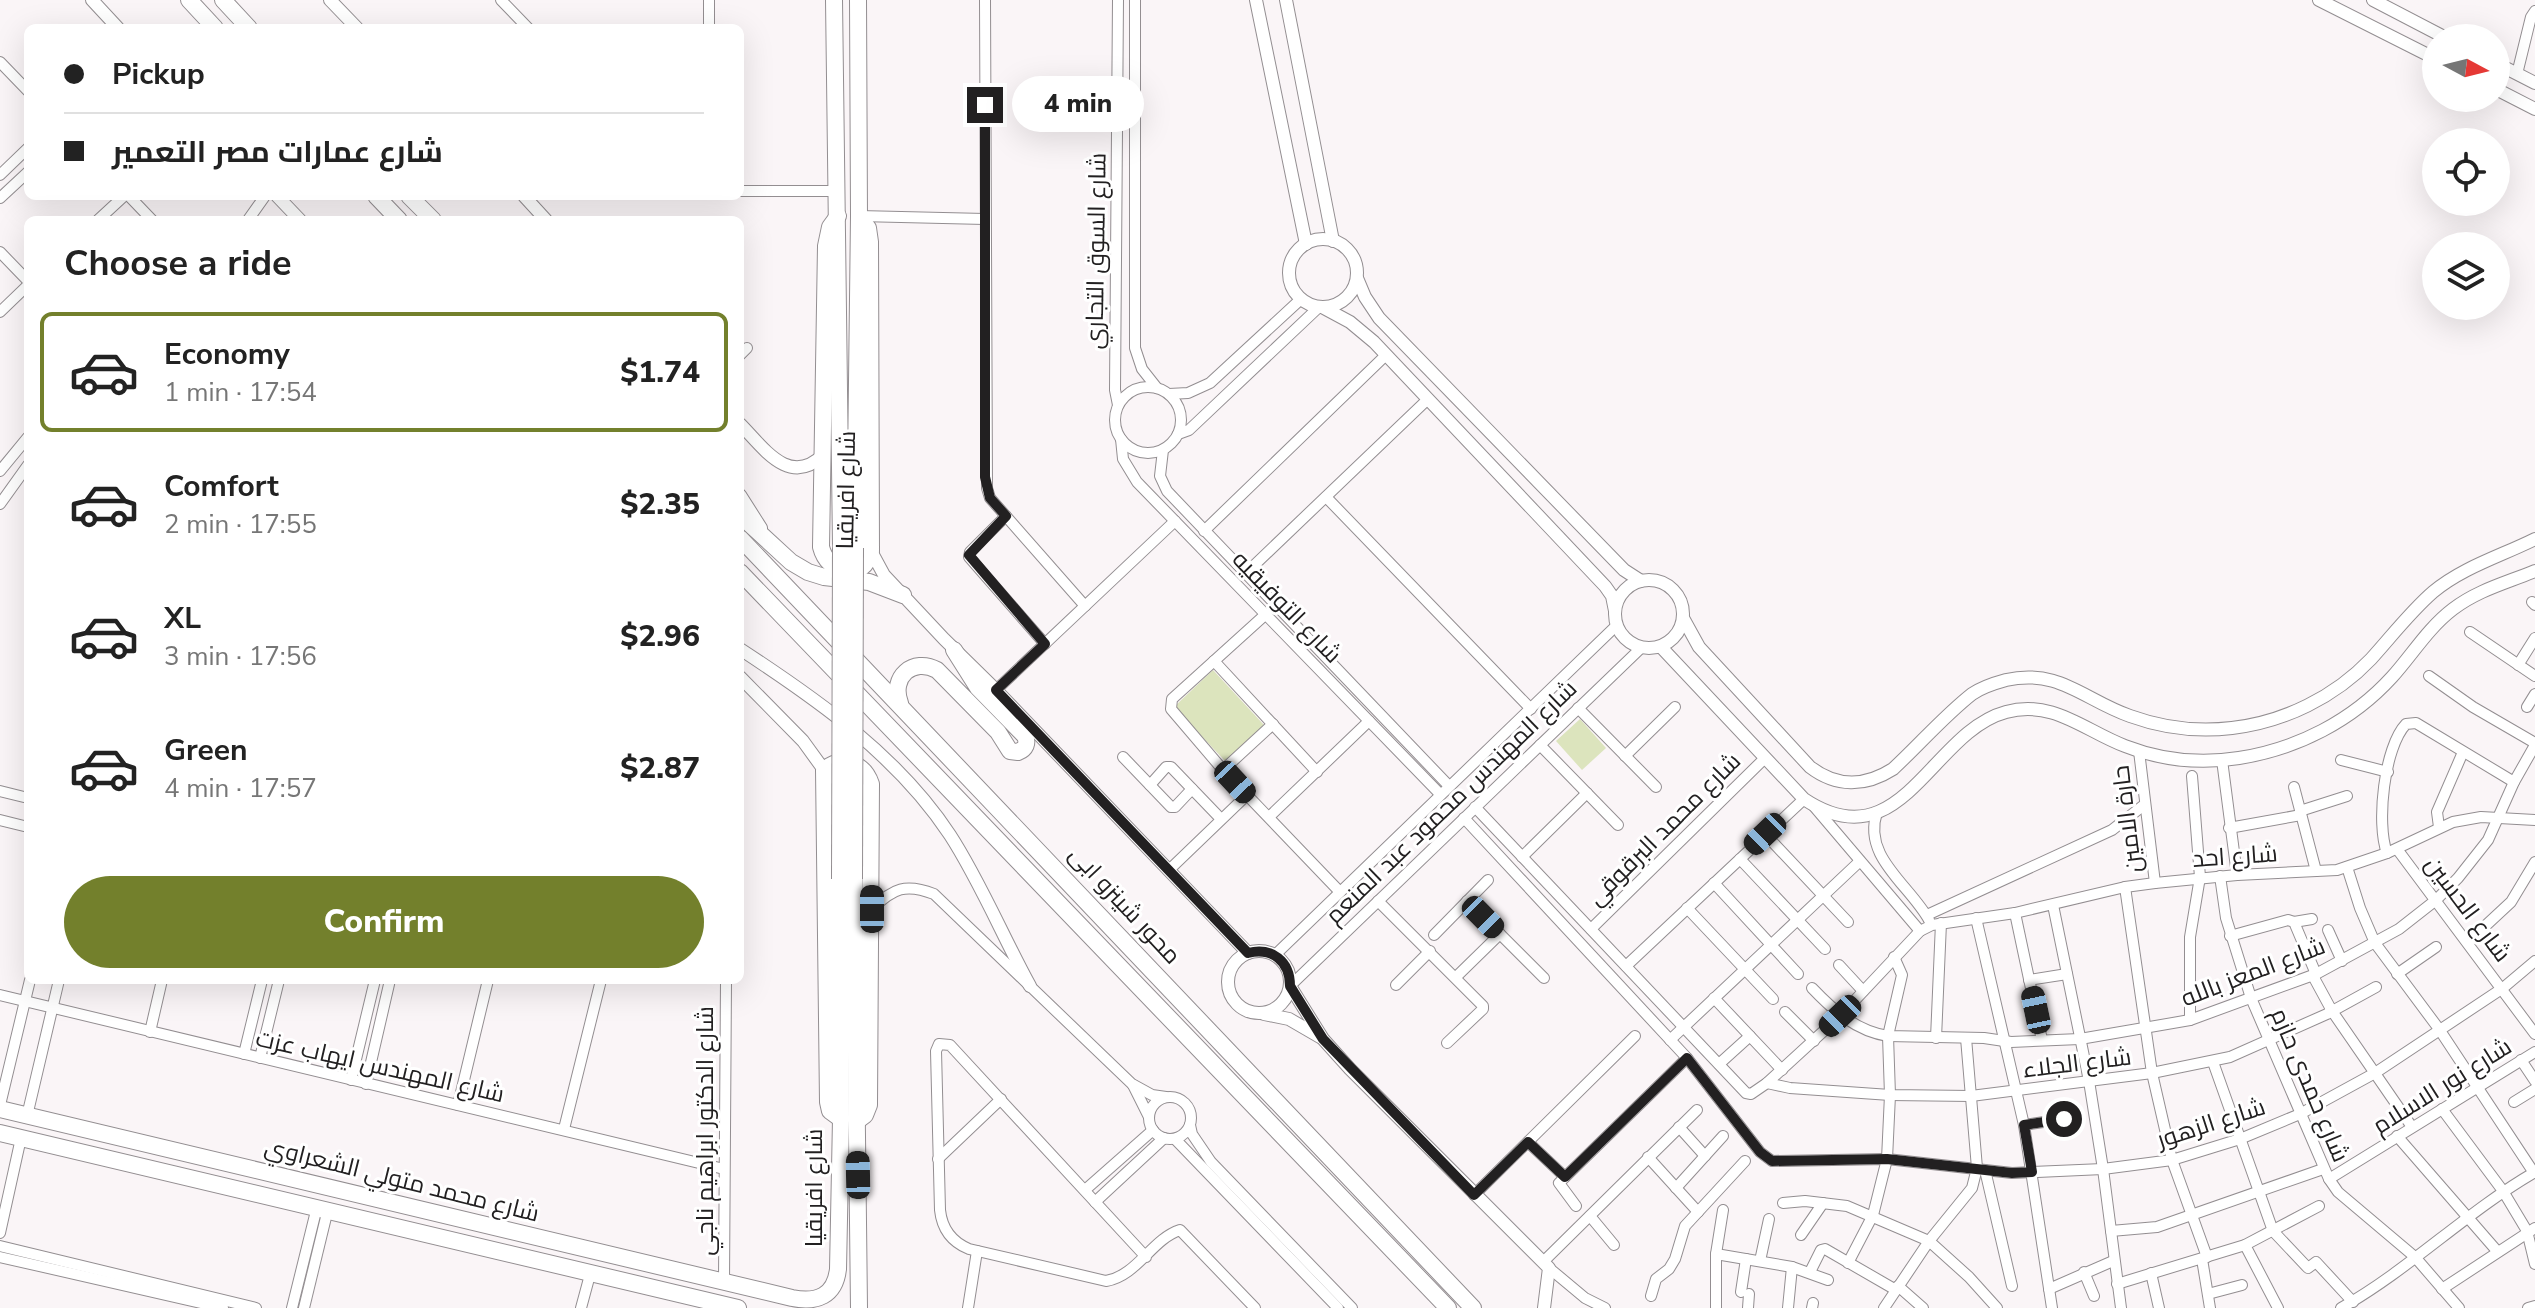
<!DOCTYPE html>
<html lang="en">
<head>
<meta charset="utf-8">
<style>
	body { margin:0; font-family:"Nunito Sans",Cairo,sans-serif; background:#f2f2f2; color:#222; height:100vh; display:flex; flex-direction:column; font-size:30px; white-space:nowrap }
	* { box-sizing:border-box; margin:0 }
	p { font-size:26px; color:#767676 }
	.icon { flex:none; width:44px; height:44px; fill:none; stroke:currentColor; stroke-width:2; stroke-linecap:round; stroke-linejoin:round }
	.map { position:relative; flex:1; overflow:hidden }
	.drawer { position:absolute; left:24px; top:216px; width:720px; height:768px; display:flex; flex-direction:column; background:#fff; border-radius:12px; box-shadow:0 8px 32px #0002 }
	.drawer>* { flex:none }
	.hud { position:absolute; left:24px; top:24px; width:720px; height:176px; border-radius:12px; box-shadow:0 8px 32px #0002; display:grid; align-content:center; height:176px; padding:0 40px; background:#fff }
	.needle { width:52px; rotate:97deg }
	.tools { position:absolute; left:2422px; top:24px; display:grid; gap:16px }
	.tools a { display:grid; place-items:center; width:88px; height:88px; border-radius:50%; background:#fff; box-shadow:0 8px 32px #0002; font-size:40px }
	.end { position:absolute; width:36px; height:36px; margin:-18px; border:10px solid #222021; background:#fff; box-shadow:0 0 0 4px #fff }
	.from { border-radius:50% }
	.bubble { position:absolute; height:56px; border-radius:28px; background:#fff; box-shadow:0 8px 32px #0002; font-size:26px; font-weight:800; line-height:56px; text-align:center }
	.car { position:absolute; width:24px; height:48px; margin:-24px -12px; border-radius:10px; box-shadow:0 0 6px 2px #0007; background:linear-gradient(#222 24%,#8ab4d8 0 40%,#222 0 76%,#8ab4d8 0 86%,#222 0) }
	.hud b { display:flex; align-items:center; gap:28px; height:76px; font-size:30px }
	.hud b+b { border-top:2px solid #e0e0e0 }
	.hud i { width:20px; height:20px; background:#222 }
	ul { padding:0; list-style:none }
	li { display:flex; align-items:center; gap:24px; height:120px; margin:0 16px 12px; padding:0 24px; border:4px solid transparent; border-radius:12px }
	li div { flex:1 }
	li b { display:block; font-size:30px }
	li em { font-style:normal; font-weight:800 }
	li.current { border-color:#73802c }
	li>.icon { width:72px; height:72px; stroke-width:1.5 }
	h2 { padding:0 40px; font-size:36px; line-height:96px }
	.action { display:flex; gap:16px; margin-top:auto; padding:16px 40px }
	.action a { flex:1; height:92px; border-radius:48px; background:#73802c; color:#fff; font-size:32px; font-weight:800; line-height:92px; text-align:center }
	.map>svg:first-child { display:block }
</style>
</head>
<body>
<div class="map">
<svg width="2535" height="1308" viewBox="0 0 2535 1308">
	<rect width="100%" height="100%" fill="#faf5f7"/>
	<g fill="#dce4bd">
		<path d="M 1213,670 L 1264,725 L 1226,762 L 1174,707 Z"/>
		<path d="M 1580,719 L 1606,748 L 1582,770 L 1556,741 Z"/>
	</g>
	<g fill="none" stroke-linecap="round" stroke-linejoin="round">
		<defs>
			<g id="minor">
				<path d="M 501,0 L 528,28"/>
				<path d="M 985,0 L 987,488 L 990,498 L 1085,606"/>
				<path d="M 1118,0 L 1115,390 L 1118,405"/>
				<path d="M 1135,0 L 1135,348 L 1142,369 L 1157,388"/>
				<path d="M 709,28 L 709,0"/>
				<path d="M 0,62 L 28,91"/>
				<path d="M 2517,74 L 2531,17 L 2535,11"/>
				<path d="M 0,175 L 28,148"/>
				<path d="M 740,191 L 837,191"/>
				<path d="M 129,196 L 152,220"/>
				<path d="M 0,198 L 28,172"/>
				<path d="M 859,216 L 985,219"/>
				<path d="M 98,220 L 124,196"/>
				<path d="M 248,220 L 265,196"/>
				<path d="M 0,252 L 28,281"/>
				<path d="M 0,312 L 28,285"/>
				<path d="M 740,355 L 747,348"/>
				<circle cx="1148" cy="420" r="33"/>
				<path d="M 1169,394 L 1188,393 L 1210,383 L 1301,299"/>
				<path d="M 1178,434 L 1189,430 L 1319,307"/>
				<path d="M 1121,439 L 1123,459 L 1137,482 L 1440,794"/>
				<path d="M 1163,450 L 1160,476 L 1167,491 L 1449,786"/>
				<path d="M 0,471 L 28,437"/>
				<path d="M 1326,497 L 1531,709"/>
				<path d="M 0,504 L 28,465"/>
				<path d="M 1006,516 L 970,552 L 969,557 L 1045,644"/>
				<path d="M 1204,531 L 1386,355"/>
				<path d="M 1245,574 L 1428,399"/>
				<path d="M 2532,602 L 2535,605"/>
				<path d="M 1266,614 L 1172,699 L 1171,709 L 1223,770 L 1340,892"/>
				<path d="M 2470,632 L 2535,676"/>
				<path d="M 1214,661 L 1317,772"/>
				<path d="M 2518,665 L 2535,638"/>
				<path d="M 2429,676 L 2473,707 L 2535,743"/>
				<path d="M 996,690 L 1175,521"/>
				<path d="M 2527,707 L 2535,694"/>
				<path d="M 1578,708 L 1656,787"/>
				<path d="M 1540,745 L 1618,825"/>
				<path d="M 2139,751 L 2155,883"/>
				<path d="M 1625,756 L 1675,707"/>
				<path d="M 1123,757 L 1171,807 L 1175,807 L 1192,789"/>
				<path d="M 2222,760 L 2237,875"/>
				<path d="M 2341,760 L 2388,772"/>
				<path d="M 1223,770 L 1273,724"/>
				<path d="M 1150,785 L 1166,767 L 1171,767 L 1221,819"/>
				<path d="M 2294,787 L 2316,871"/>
				<path d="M 0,791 L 28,798"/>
				<path d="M 1812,804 L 1920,931"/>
				<path d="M 1475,807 L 1746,1093 L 1751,1094 L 1767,1083 L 1840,1016 L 1920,931 L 1932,925 L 2015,913 L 2125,887 L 2155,883 L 2237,875 L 2337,870 L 2387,853 L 2453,822 L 2481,817 L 2535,820"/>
				<path d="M 2300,811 L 2347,796"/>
				<path d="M 1877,812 C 1862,857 1909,884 1929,920"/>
				<path d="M 1269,817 L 1369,721"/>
				<path d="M 1464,818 L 1687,1058 L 1760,1152 L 1772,1161 L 1887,1159 L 2012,1173 L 2103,1169 L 2172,1160 L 2240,1139 L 2300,1114 L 2375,1073 L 2503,988 L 2535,961"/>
				<path d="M 0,820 L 28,827"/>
				<path d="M 2439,827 L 2437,812 L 2463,752"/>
				<path d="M 2229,828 L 2301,815"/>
				<path d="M 1765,834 L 1848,922"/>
				<path d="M 2397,849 L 2535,1034"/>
				<path d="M 2387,853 C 2376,824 2384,747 2406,724 L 2416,723 L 2514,782"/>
				<path d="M 1522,857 L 1587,793"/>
				<path d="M 1740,859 L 1825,949"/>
				<path d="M 2347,867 L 2360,908 L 2375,943 L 2439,1029 L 2534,1173"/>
				<path d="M 1169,870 L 1247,795"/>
				<path d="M 2220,876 L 2226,918 L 2251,998 L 2329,1179 L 2338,1192 L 2415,1257 L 2459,1308"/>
				<path d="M 1714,883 L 1798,974"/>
				<path d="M 2125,887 L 2152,1073 L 2172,1160 L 2207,1257"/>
				<path d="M 1378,901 L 1483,1006 L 1483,1009 L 1447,1043"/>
				<path d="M 1467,901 L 1544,978"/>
				<path d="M 2053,905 L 2089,1081 L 2103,1169 L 2121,1308"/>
				<path d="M 1687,908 L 1773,999"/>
				<path d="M 872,909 C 893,888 906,883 934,894 L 1132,1084 L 1152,1095 L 1166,1097"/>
				<path d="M 2015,913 L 2042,1040"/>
				<path d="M 1927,915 L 2112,830 L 2144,805"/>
				<path d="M 1976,918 L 2024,1125 L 2052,1308"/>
				<path d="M 2294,922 L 2312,919"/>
				<path d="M 1591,929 L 1765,758"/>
				<path d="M 2328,930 L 2342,961"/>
				<path d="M 1434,935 L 1488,880"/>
				<path d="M 2230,936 L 2288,920 L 2294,922 L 2316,974"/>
				<path d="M 2468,942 L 2511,902 L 2535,862"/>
				<path d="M 1275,955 L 1617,625"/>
				<path d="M 1839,965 L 1863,991"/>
				<path d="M 1626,966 L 1804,799"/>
				<path d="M 2397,974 L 2436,947"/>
				<path d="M 2313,976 L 2332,1011 L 2412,1127"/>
				<path d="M 1456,977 L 1500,934"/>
				<path d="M 2029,980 L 2067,974"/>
				<path d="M 1396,985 L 1430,951"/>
				<path d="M 1290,986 L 1641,648"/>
				<path d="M 1812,988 C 1834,1011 1856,1031 1888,1036 L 1984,1038 L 2011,1042 L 2080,1039 L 2190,1020 L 2316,974 L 2399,929 L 2436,900 L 2458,878 L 2488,840 L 2514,782 L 2535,745"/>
				<path d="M 0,995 L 724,1169"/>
				<path d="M 1714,998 L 1782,1070"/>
				<path d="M 1785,1012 L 1814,1041"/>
				<path d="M 2190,1020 L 2190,937 L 2200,877 L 2192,776"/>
				<path d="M 150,1032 L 162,980"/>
				<path d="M 1936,1038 L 1941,923"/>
				<path d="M 1670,1040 L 1859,862"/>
				<path d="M 244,1054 L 262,980"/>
				<path d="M 260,1058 L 279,980"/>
				<path d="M 2521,1060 L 2535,1081"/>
				<path d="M 2213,1062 L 2273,1231 L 2308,1268 L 2316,1262 L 2353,1302"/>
				<path d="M 1719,1064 L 1750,1036"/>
				<path d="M 351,1080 L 375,980"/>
				<path d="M 1767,1083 L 1790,1088 L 1890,1095 L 1971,1096 L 2152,1073 L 2230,1057 L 2327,1014 L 2376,987"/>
				<path d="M 366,1084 L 390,980"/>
				<path d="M 1133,1085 L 1149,1117"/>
				<circle cx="1170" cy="1118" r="21"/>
				<path d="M 2514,1102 L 2535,1089"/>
				<path d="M 0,1105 L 30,980"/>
				<path d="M 458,1105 L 488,980"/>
				<path d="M 2442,1109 L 2503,1191 L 2527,1231 L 2535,1264"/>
				<path d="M 27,1116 L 59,980"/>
				<path d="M 1190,1125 L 1192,1134 L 1211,1162 L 1352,1308"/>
				<path d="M 2024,1125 L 2064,1119"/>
				<path d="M 1679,1127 L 1705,1156"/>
				<path d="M 564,1129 L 601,980"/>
				<path d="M 2397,1136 L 2497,1251"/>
				<path d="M 1175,1139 L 1338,1308"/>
				<path d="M 1528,1142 L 1565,1177"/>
				<path d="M 1648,1157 L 1698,1212"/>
				<path d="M 938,1159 L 1001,1099"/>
				<path d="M 1985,1170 L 2012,1286"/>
				<path d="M 2329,1179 L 2535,1052"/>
				<path d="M 1676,1188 L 1723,1136"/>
				<path d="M 1085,1190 L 1153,1130"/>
				<path d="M 1474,1195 L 1635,1036"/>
				<path d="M 1095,1202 L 1164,1138"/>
				<path d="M 1783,1203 L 1805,1201 L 1847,1206 L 1929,1241 L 1969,1277 L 1997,1308"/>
				<path d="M 1576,1206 L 1559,1183 L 1687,1058"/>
				<path d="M 1590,1216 L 1614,1245"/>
				<path d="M 2111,1231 L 2157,1227 L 2323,1169"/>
				<path d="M 0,1233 L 21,1138"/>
				<path d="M 1801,1235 L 1823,1203"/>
				<path d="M 2245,1245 L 2278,1308"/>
				<path d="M 0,1246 L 256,1308"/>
				<path d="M 1716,1254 L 1792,1267 L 1828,1280"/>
				<path d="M 0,1257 L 223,1308"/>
				<path d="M 1146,1257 L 950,1045 L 939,1044 L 936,1051 L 940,1210 C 942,1229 952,1242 969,1249 L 1106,1281 C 1137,1276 1152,1239 1180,1230 L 1255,1308"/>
				<path d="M 2202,1259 L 2210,1308"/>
				<path d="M 1760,1261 L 1769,1219"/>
				<path d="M 1543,1262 L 1697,1110"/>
				<path d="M 1848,1263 L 1873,1215 L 1887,1159 L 1890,1095 L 1888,1036 L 1902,975 L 1894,957"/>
				<path d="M 1549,1268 L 1585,1298 L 1605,1308"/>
				<path d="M 1810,1272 L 1821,1250 L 1825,1249 L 1896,1290"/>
				<path d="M 2084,1272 L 2094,1296"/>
				<path d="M 2151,1273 L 2159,1308"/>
				<path d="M 724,1282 L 726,980"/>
				<path d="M 2117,1284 L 2245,1245 L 2319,1206"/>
				<path d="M 1898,1286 L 1923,1308"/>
				<path d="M 2049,1289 L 2113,1261"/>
				<path d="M 2442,1289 L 2535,1228"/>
				<path d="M 1741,1292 L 1746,1259"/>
				<path d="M 2208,1294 L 2242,1285"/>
				<path d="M 1651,1296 L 1656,1279 L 1669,1269 L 1675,1259 L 1685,1226 L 1745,1161"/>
				<path d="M 292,1308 L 317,1207"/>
				<path d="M 304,1308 L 328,1209"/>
				<path d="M 581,1308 L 591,1271"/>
				<path d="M 968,1308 L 977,1251"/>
				<path d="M 1716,1308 L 1716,1254 L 1723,1210"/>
				<path d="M 1748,1308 L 1749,1294"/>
				<path d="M 1788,1308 L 1792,1267"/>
				<path d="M 1812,1308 L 1813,1303"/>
				<path d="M 1884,1308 L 1929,1241 L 1972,1188 L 1977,1168 L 1966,1038"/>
				<path d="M 2341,1308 C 2410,1269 2466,1212 2535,1172"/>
				<path d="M 2528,1308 L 2535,1306"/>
			</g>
			<g id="tertiary">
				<path d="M 92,0 L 118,28"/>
				<path d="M 330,0 L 357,28"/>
				<path d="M 1256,0 L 1306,244"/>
				<path d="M 1286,0 L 1333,241"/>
				<path d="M 2319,0 L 2436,59"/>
				<path d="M 2373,0 L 2446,38"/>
				<path d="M 2496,63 L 2535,83"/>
				<path d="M 2496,89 L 2535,109"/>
				<path d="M 277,196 L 300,220"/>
				<path d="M 524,196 L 546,220"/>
				<circle cx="1323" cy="273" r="34"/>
				<path d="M 1357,278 L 1365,297 L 1379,318 L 1624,570 L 1641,581"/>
				<path d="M 1324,308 L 1350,322 L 1374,342 L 1605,586 L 1612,596 L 1615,611"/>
				<path d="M 740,424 C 763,447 789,488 823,455"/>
				<path d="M 740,495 L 761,528"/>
				<path d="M 871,551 L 884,575 L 944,639 L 996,690 L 1248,953"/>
				<circle cx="1649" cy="614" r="34"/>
				<path d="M 1683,618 L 1699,647 L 1810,767 C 1836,787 1865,787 1893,769 C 1919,745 1944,716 1972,694 C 1982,687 1995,683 2006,680 C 2059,668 2084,700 2130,716 C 2163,728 2198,732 2232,728 C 2284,722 2335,697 2371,659 C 2391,637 2410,612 2433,592 C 2463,567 2501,556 2535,539"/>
				<path d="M 1661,647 L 1804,799 C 1901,864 1931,732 2006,712 C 2053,699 2085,731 2125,746 C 2161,760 2201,764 2239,758 C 2297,749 2352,721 2392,677 C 2412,655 2428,628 2453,609 C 2478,590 2506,583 2535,571"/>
				<path d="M 740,649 C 818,700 898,756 950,835 C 980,881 1003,937 1030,986"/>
				<path d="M 740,677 L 803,741 L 824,770"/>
				<circle cx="1259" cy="982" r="31"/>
				<path d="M 1290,986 L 1323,1039 L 1350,1069 L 1549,1268 L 1544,1308"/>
				<path d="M 1264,1014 L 1289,1019 L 1320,1037"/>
			</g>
			<g id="primary">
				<path d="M 189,0 L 215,28"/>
				<path d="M 223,0 L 249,28"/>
				<path d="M 834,0 L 841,546"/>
				<path d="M 376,196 L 399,220"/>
				<path d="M 409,196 L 433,220"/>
				<path d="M 838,216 L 830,227 L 826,246 L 821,547 C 828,575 864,583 871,551 L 870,242 L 868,228 L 859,216"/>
				<path d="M 740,515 L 791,562 L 808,572 L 824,577 L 869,582 L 903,595"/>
				<path d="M 740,538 L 1473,1308"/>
				<path d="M 855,548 L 859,216 L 858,0"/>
				<path d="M 740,572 L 1448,1308"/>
				<path d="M 900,703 C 890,677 913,657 937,670 L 998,732 L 1010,751 L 1018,752 C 1026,749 1028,743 1025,736 L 978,688 L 954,650"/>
				<path d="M 854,879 L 859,1308"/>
				<path d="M 0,1109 L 792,1298 C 817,1303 835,1296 838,1269 L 841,1119 L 840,879"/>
				<path d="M 841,1119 L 830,1111 L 828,1102 L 824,770 C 842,755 864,763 871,784 L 869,1105 L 865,1115 L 857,1121"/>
				<path d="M 0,1133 L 738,1308"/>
			</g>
		</defs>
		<use href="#minor" stroke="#938e91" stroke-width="12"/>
		<use href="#tertiary" stroke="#938e91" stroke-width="14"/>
		<use href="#primary" stroke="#938e91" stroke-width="18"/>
		<use href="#minor" stroke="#fff" stroke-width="10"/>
		<use href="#tertiary" stroke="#fff" stroke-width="12"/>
		<use href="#primary" stroke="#fff" stroke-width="16"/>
		<defs>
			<g id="primary-bridge">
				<path d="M 840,879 L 841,546"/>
				<path d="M 854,879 L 855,548"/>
			</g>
		</defs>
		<use href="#primary-bridge" stroke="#938e91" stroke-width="18" stroke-linecap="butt"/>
		<use href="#primary-bridge" stroke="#fff" stroke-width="16"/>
	</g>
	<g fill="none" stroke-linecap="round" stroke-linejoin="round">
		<path stroke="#222021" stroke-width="10" d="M 985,105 L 985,477 L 990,498 L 1006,516 L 969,555 L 1045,644 L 996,690 L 1248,953 C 1272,947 1290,961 1290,986 L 1323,1039 L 1474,1195 L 1528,1142 L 1565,1177 L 1687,1058 L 1760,1152 L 1772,1161 L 1887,1159 L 2012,1173 L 2032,1172 L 2024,1125 L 2064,1119"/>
	</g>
	<g text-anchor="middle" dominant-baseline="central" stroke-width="6" stroke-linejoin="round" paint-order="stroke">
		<g font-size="24" fill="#222021" stroke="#fff">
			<text transform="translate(1096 251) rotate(-89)">شارع السوق التجاري</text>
			<text transform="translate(846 490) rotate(-89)">شارع افريقيا</text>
			<text transform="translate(1287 607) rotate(46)">شارع التوفيقيه</text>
			<text transform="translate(1451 802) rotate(-44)">شارع المهندس محمود عبد المنعم</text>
			<text transform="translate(2127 819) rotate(-97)">حارة الامين</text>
			<text transform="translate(1664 829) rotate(-45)">شارع محمد البرقوقي</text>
			<text transform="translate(2235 856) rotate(-4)">شارع احد</text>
			<text transform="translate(1125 905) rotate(47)">محور شينزو ابى</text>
			<text transform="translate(2468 909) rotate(53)">شارع الحسين</text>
			<text transform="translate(2253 972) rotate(-21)">شارع المعز بالله</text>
			<text transform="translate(2077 1063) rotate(-7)">شارع الجلاء</text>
			<text transform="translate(380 1066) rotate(13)">شارع المهندس ايهاب عزت</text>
			<text transform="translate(2310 1085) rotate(67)">شارع حمدى حازم</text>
			<text transform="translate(2442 1086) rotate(-32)">شارع نور الاسلام</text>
			<text transform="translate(2211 1123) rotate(-18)">شارع الزهور</text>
			<text transform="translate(705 1131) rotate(-90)">شارع الدكتور ابراهيم ناجي</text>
			<text transform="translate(402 1180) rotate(14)">شارع محمد متولي الشعراوي</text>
			<text transform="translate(814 1188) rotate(-90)">شارع افريقيا</text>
		</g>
	</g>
</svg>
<div class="tools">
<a><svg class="needle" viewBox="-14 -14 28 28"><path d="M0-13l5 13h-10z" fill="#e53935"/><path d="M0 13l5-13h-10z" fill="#767676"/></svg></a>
<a><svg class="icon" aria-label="locate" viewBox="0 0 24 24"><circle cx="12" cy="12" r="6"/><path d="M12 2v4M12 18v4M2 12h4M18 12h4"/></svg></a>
<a><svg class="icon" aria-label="layers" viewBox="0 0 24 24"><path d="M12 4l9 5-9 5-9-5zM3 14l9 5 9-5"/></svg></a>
</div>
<i class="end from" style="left:2064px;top:1119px"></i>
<i class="end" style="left:985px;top:105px"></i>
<div class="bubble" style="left:1012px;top:76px;width:132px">4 min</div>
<i class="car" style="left:1235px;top:782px;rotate:137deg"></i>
<i class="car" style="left:1765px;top:834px;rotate:226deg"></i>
<i class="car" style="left:872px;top:909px;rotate:0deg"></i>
<i class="car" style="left:1483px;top:917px;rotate:135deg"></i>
<i class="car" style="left:2036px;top:1010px;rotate:348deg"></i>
<i class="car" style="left:1840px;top:1016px;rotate:226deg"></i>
<i class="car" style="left:858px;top:1175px;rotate:359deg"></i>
<div class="hud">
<b><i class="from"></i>Pickup</b>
<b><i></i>شارع عمارات مصر التعمير</b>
</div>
<section class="drawer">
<h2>Choose a ride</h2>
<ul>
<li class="current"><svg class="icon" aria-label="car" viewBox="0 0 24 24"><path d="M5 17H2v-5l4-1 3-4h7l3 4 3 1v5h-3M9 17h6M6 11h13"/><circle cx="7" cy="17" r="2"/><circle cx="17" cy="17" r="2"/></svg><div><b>Economy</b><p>1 min · 17:54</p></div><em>$1.74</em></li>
<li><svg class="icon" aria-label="car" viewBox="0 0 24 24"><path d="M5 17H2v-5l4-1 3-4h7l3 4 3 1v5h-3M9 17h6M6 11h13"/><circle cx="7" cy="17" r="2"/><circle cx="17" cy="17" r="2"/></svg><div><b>Comfort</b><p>2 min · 17:55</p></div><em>$2.35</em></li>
<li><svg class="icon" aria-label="car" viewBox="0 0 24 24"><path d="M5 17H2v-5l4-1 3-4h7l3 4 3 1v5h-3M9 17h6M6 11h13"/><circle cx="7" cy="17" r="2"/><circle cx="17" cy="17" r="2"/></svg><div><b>XL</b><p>3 min · 17:56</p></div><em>$2.96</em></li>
<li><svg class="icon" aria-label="car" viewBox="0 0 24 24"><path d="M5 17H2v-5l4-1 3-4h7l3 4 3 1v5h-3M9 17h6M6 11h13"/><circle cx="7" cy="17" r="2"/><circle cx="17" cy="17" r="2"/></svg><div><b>Green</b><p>4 min · 17:57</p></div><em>$2.87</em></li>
</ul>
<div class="action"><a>Confirm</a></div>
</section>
</div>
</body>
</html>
